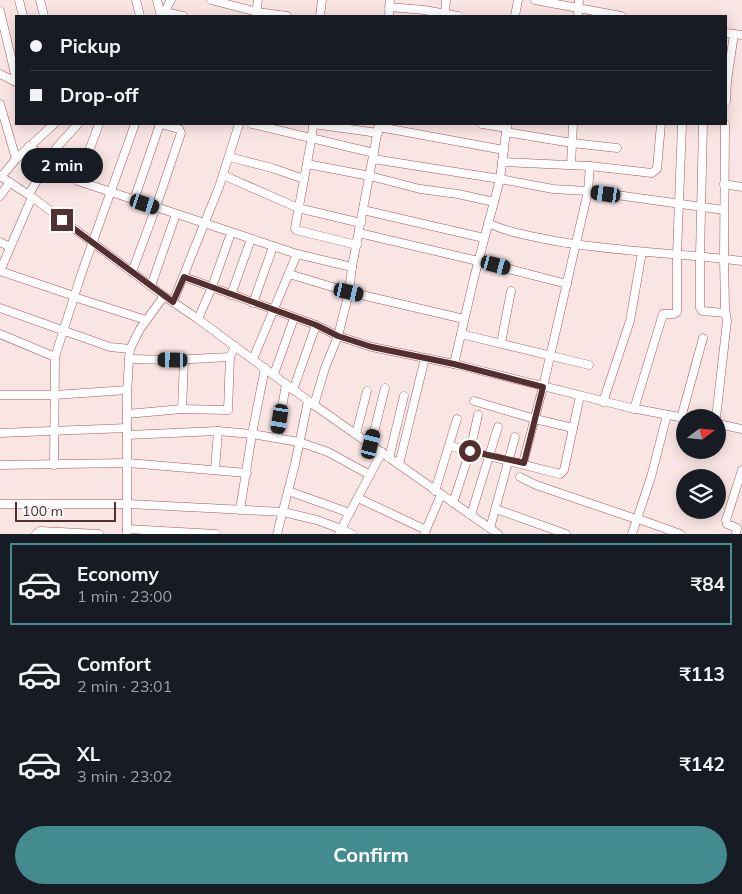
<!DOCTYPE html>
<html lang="en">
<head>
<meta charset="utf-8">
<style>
	body { margin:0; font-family:Mulish,sans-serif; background:#20242c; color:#f1f3f6; height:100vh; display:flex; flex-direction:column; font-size:19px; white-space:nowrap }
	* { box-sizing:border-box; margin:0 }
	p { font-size:16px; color:#9ea1a6 }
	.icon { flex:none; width:28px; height:28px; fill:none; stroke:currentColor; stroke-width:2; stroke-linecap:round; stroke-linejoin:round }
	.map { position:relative; height:534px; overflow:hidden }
	.side { display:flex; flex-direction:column; background:#171b24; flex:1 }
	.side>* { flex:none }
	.guide { position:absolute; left:15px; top:15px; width:712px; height:110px; border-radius:0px; box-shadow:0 2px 12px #0003; display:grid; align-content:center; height:110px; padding:0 15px; background:#171b24 }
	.needle { width:32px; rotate:74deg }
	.tools { position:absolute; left:676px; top:409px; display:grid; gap:10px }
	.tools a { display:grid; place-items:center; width:50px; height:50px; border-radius:50%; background:#171b24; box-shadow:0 2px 12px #0003; font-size:25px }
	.scale { position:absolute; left:15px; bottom:12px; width:101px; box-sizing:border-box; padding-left:5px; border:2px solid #532f2f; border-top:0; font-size:14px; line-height:18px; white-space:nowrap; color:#532f2f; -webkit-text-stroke:4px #f7f7f7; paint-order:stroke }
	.end { position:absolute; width:22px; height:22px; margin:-11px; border:6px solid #532f2f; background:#fff; box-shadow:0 0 0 2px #fff }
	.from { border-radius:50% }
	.bubble { position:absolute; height:35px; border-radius:18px; background:#171b24; box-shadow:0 2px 12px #0003; font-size:16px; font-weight:700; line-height:35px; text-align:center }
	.car { position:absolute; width:15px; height:30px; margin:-15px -8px; border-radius:6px; box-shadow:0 0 4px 1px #0007; background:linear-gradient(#222 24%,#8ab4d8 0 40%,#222 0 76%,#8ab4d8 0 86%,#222 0) }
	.guide b { display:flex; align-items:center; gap:18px; height:48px; font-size:19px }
	.guide b+b { border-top:1px solid #363941 }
	.guide i { width:12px; height:12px; background:#f1f3f6 }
	ul { padding:9px 0 0; list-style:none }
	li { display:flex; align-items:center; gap:15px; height:82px; margin:0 10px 8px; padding:0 5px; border:2px solid transparent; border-radius:0px }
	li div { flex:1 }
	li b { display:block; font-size:19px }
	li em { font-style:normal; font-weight:700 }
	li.on { border-color:#438b8e }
	li>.icon { width:45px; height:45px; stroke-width:1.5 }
	.cta { display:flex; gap:10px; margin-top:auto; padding:10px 15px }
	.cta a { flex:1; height:58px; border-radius:30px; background:#438b8e; color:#fff; font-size:20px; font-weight:700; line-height:58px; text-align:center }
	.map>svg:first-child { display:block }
</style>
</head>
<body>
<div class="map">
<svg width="742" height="534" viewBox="0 0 742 534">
	<rect width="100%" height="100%" fill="#f9e5e4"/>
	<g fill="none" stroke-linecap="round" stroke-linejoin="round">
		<defs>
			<g id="minor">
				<path d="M 19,0 L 23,16"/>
				<path d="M 40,0 L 44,16"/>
				<path d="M 136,0 L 140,16"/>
				<path d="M 157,0 L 161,16"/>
				<path d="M 211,0 L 257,12 L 287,16"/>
				<path d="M 535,0 L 621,16"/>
				<path d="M 389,7 L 424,10 L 458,16"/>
				<path d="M 0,11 L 16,78"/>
				<path d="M 165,12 L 183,16"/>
				<path d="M 445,14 L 446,0"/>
				<path d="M 256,15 L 258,0"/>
				<path d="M 162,16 L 171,0"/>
				<path d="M 320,16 L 322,0"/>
				<path d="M 389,16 L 390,0"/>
				<path d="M 515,16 L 518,0"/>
				<path d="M 578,16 L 579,0"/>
				<path d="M 726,33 L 742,35"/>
				<path d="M 0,74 L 16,82"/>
				<path d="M 726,101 L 727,81 L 734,34"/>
				<path d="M 0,104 L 16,159"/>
				<path d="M 252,124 L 374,153"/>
				<path d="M 313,124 L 312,136 L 295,228 L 296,230 L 357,245"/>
				<path d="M 313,124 L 378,133"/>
				<path d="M 482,124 L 507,128"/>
				<path d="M 703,124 L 700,256 L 700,308 L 702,311 L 725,313"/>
				<path d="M 379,127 L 504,150"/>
				<path d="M 506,132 L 572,143 L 617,148"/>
				<path d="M 29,146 L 55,167 L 78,181 L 297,254 L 352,267"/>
				<path d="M 229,157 L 272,168 L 304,179"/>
				<path d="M 373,159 L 500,179 L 553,189 L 588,191 L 724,210"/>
				<path d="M 502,162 L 590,166 L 652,173 L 657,169 L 661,124"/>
				<path d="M 307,164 L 370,176 L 420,189 L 458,194 L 494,202"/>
				<path d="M 571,165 L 573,124"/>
				<path d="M 223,175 L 298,208 L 361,223"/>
				<path d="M 0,176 L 32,197 L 164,296 L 198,319 L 314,405 L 498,534"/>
				<path d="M 1,177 L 16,159 L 54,124"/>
				<path d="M 78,181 L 99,124"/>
				<path d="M 724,184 L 742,187"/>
				<path d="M 29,194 L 57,147 L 78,124"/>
				<path d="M 0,196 L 10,182"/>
				<path d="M 134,200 L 160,124"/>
				<path d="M 363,210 L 484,238"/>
				<path d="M 488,223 C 509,233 532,236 555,241 C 617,252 680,253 742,261"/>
				<path d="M 359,233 L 478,261 L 567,284"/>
				<path d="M 0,242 L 10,247"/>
				<path d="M 0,271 L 32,197"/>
				<path d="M 0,271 L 74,296"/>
				<path d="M 132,272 L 156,207 L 181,133 L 179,129 L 161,124"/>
				<path d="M 289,274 L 349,292 L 464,319"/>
				<path d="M 184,277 L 316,325 L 338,336 L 372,347 L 454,364 L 631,408 L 685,418"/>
				<path d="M 151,286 L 176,214"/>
				<path d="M 231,295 L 251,239"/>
				<path d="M 74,297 L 146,320"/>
				<path d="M 173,302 L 219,187 L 239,124"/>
				<path d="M 253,303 L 273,247"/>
				<path d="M 0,308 L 110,347 L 130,349"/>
				<path d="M 198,319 L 212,287 L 231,233"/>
				<path d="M 0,334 L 55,357"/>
				<path d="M 461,334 L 589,365"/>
				<path d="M 501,343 L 511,291"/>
				<path d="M 129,359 L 173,360 L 230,357 L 235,346"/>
				<path d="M 253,359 L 297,254"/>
				<path d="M 454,364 L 474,278 L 500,179 L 507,124"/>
				<path d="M 274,374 L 294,318"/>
				<path d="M 293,390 L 316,325"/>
				<path d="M 0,395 L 54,395 L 127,390"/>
				<path d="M 474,401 L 535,419 L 573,428"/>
				<path d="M 603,402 L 630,321 L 642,252"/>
				<path d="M 314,405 L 325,368 L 338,336 L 349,292 L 352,267 L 379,124"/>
				<path d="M 182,409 L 184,360"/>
				<path d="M 634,409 L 663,314 L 674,314 L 677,312 L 677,254 L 682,124"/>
				<path d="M 127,414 L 182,409 L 228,410 L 230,357"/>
				<path d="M 681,418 L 703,338"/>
				<path d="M 716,418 L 727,321 L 725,309 L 724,259 L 725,124"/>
				<path d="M 718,424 L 742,429"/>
				<path d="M 0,433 L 127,428"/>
				<path d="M 356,434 L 367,391"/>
				<path d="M 127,435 L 218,431 L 252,434 L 299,442 L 328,452 L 370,475"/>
				<path d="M 277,438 L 286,384"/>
				<path d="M 371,444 L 385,388"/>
				<path d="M 450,446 L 560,474 L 564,470 L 580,396"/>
				<path d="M 389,458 L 404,396"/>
				<path d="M 523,463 L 543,387 L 588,191 L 590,166"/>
				<path d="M 399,464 L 425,358"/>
				<path d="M 0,465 L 128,463 L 247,473"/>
				<path d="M 54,465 L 55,357 L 82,272 L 135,124"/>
				<path d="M 215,470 L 218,431"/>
				<path d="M 520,477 L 536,485 L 636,519"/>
				<path d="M 288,491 L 350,513"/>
				<path d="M 435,491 L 457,419"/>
				<path d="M 358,498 L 426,530"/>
				<path d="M 453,503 L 470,451 L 478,415"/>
				<path d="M 0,504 L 128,504 L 283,512 L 317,520 L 341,529 L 339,534"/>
				<path d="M 496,509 L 566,534"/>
				<path d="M 240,510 L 252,434 L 265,368"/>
				<path d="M 471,515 L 498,427"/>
				<path d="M 636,518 L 680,534"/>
				<path d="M 490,528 L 515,437"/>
				<path d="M 127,529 L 216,534"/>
				<path d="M 425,532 L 441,495"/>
				<path d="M 36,534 L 40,531 L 99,534"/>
				<path d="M 127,534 L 127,395 L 129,359 L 130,349 L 140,329 L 164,296"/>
				<path d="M 277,534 L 295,464 L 308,401"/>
				<path d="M 352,534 L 341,529 L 382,452"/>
				<path d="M 632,534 L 651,477 L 667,415"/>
				<path d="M 736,534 L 737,528 L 727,524 L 726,520 L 742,470"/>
			</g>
		</defs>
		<use href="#minor" stroke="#a95759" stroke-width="9"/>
		<use href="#minor" stroke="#fff" stroke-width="8"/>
	</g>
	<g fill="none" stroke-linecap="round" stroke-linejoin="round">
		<path stroke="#532f2f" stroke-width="6" d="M 62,220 L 173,302 L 184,277 L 316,325 L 338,336 L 372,347 L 454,364 L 543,387 L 524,463 L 470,451"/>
	</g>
</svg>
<div class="tools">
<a><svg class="needle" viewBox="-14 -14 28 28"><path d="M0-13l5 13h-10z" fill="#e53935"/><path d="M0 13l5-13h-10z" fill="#9ea1a6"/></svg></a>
<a><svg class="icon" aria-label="layers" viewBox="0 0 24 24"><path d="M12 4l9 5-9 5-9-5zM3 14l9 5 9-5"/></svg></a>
</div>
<div class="scale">100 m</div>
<i class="end from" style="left:470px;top:451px"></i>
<i class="end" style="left:62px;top:220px"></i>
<div class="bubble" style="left:21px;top:148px;width:82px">2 min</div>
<i class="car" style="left:606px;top:194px;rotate:278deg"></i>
<i class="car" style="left:145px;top:204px;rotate:108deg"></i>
<i class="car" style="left:496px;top:265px;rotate:105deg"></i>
<i class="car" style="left:349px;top:292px;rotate:103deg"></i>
<i class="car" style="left:173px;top:360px;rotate:271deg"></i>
<i class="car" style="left:280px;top:419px;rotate:189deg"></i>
<i class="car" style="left:371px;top:444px;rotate:14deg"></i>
<div class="guide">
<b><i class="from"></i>Pickup</b>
<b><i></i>Drop-off</b>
</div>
</div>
<section class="side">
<ul>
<li class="on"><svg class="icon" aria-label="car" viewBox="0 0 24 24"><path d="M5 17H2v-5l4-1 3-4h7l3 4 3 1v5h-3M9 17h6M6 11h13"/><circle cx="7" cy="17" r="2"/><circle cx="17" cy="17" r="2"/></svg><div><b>Economy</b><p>1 min · 23:00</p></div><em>₹84</em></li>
<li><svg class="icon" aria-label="car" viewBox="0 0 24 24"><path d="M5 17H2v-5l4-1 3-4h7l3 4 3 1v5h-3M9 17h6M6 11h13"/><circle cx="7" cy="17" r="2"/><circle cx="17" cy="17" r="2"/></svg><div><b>Comfort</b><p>2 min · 23:01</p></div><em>₹113</em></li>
<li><svg class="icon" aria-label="car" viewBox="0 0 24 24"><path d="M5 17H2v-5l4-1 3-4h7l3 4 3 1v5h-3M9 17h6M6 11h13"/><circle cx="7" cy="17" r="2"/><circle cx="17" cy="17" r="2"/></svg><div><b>XL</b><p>3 min · 23:02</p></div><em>₹142</em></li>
</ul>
<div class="cta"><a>Confirm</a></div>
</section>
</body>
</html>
